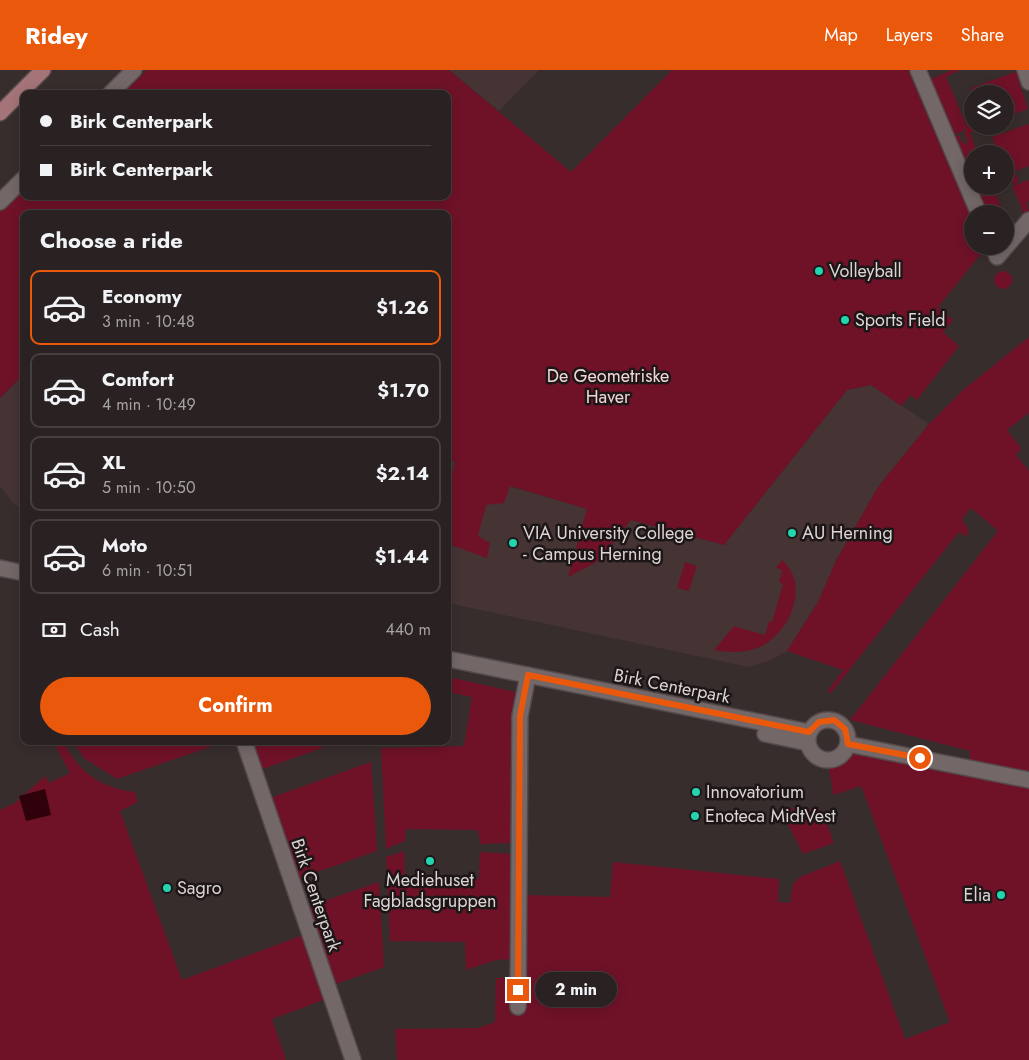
<!DOCTYPE html>
<html lang="en">
<head>
<meta charset="utf-8">
<style>
	body { margin:0; font-family:Jost,sans-serif; background:#362f2f; color:#f1f3f6; height:100vh; display:flex; flex-direction:column; font-size:19px; white-space:nowrap }
	* { box-sizing:border-box; margin:0 }
	p { font-size:16px; color:#a5a4a5 }
	.icon { flex:none; width:28px; height:28px; fill:none; stroke:currentColor; stroke-width:2; stroke-linecap:round; stroke-linejoin:round }
	.map { position:relative; flex:1; overflow:hidden }
	.panel { position:absolute; left:20px; top:140px; width:431px; height:535px; display:flex; flex-direction:column; background:#2a2222; border-radius:10px; box-shadow:0 2px 12px #0003,0 0 0 1px #463f40 }
	.panel>* { flex:none }
	.top-card { position:absolute; left:20px; top:20px; width:431px; height:110px; border-radius:10px; box-shadow:0 2px 12px #0003,0 0 0 1px #463f40; display:grid; align-content:center; height:110px; padding:0 20px; background:#2a2222 }
	.tools { position:absolute; left:964px; top:15px; display:grid; gap:10px }
	.tools a { display:grid; place-items:center; width:50px; height:50px; border-radius:50%; background:#2a2222; box-shadow:0 2px 12px #0003,0 0 0 1px #463f40; font-size:25px }
	.end { position:absolute; width:22px; height:22px; margin:-11px; border:6px solid #ea580c; background:#fff; box-shadow:0 0 0 2px #fff }
	.from { border-radius:50% }
	.bubble { position:absolute; height:35px; border-radius:18px; background:#2a2222; box-shadow:0 2px 12px #0003,0 0 0 1px #463f40; font-size:16px; font-weight:700; line-height:35px; text-align:center }
	.top-card b { display:flex; align-items:center; gap:18px; height:48px; font-size:19px }
	.top-card b+b { border-top:1px solid #463f40 }
	.top-card i { width:12px; height:12px; background:#f1f3f6 }
	ul { padding:0; list-style:none }
	li { display:flex; align-items:center; gap:15px; height:75px; margin:0 10px 8px; padding:0 10px; border:2px solid #463f40; border-radius:10px }
	li div { flex:1 }
	li b { display:block; font-size:19px }
	li em { font-style:normal; font-weight:700 }
	li.on { border-color:#ea580c }
	li>.icon { width:45px; height:45px; stroke-width:1.5 }
	h2 { padding:0 20px; font-size:22px; line-height:60px }
	.pay { display:flex; align-items:center; gap:12px; height:55px; padding:0 20px; font-size:19px }
	.pay p { margin-inline-start:auto }
	.primary-button { display:flex; gap:10px; margin-top:auto; padding:10px 20px }
	.primary-button a { flex:1; height:58px; border-radius:30px; background:#ea580c; color:#fff; font-size:20px; font-weight:700; line-height:58px; text-align:center }
	header { display:flex; align-items:center; gap:30px; box-sizing:border-box; height:70px; padding:0 25px; background:#ea580c; color:#fff }
	header strong { font-size:24px }
	nav { display:flex; gap:28px; margin-inline-start:auto; font-size:18px }
	.map>svg:first-child { display:block }
</style>
</head>
<body>
<header>
<strong>Ridey</strong>
<nav><a>Map</a><a>Layers</a><a>Share</a></nav>
</header>
<div class="map">
<svg width="1029" height="990" viewBox="0 0 1029 990">
	<rect width="100%" height="100%" fill="#382d2d"/>
	<g fill="#463435">
		<path d="M 449,0 L 539,0 L 499,41 Z"/>
		<path d="M 24,304 L 24,441 L 15,435 L 0,416 L 0,328 Z"/>
		<path d="M 871,315 L 929,354 L 878,417 L 836,491 L 818,532 L 787,581 L 768,591 L 749,597 L 448,533 L 448,389 L 509,416 L 587,439 L 568,507 L 597,492 L 631,450 L 724,475 L 847,320 Z"/>
	</g>
	<g fill="#6f1228">
		<path d="M 147,0 L 449,0 L 571,102 L 672,0 L 908,0 L 972,150 L 972,176 L 984,176 L 985,179 L 938,237 L 953,250 L 943,262 L 959,276 L 917,330 L 911,325 L 901,336 L 871,315 L 847,320 L 724,475 L 631,450 L 597,492 L 568,507 L 587,439 L 510,416 L 504,433 L 486,435 L 478,466 L 490,473 L 487,488 L 448,474 L 448,422 L 455,392 L 448,389 L 448,144 L 24,144 L 24,304 L 0,328 L 0,142 L 24,119 L 24,126 L 448,126 L 448,24 L 122,24 Z"/>
		<path d="M 952,0 L 960,0 L 946,7 L 967,56 L 972,54 L 972,56 L 984,56 L 970,63 L 978,84 L 972,84 L 972,113 L 953,68 L 959,65 L 963,74 L 968,72 L 964,63 L 966,62 L 966,60 L 952,65 L 929,10 Z"/>
		<path d="M 1021,0 L 1024,3 L 1018,9 L 1028,39 L 1005,47 L 1005,24 L 973,24 L 971,18 Z"/>
		<path d="M 1029,54 L 1029,96 L 1015,101 L 1019,112 L 1012,114 L 1005,98 L 1005,84 L 999,84 L 992,67 Z"/>
		<path d="M 1029,110 L 1029,130 L 1027,133 L 1029,142 L 1025,146 L 1012,116 Z"/>
		<path d="M 993,118 L 1004,144 L 986,144 L 977,125 Z"/>
		<circle cx="1003" cy="210" r="9"/>
		<path d="M 1029,267 L 1029,343 L 1007,360 L 1021,378 L 1016,385 L 1029,401 L 1029,702 L 970,690 L 970,681 L 850,650 L 998,461 L 971,438 L 962,449 L 968,459 L 967,467 L 959,462 L 831,623 L 827,622 L 843,600 L 787,581 L 818,532 L 836,491 L 878,417 L 929,354 L 963,320 Z"/>
		<path d="M 782,490 C 811,515 790,563 760,577 C 745,583 730,583 714,580 L 734,556 L 765,565 L 769,551 L 772,552 L 783,514 L 779,512 L 782,500 L 776,498 Z"/>
		<path d="M 685,492 L 697,496 L 689,521 L 677,518 Z"/>
		<path d="M 448,607 L 516,622 L 513,633 L 514,773 L 480,774 L 478,760 L 406,759 L 405,771 L 386,779 L 381,678 L 464,676 L 472,627 L 448,622 Z"/>
		<path d="M 53,671 L 63,671 C 77,701 102,719 135,722 L 138,732 L 120,741 L 182,910 L 303,865 L 326,929 L 272,949 L 286,990 L 0,990 L 0,740 L 15,733 L 45,706 L 49,713 L 70,703 Z"/>
		<path d="M 73,671 L 227,671 L 117,709 L 84,688 Z"/>
		<path d="M 250,671 L 318,671 L 322,678 L 260,700 Z"/>
		<path d="M 857,683 L 1029,715 L 1029,990 L 397,990 L 395,959 L 478,958 L 495,952 L 496,908 L 511,908 L 510,945 L 524,939 L 525,825 L 610,827 L 613,792 L 779,809 L 778,832 L 790,833 L 793,814 L 800,807 L 840,791 L 905,969 L 950,952 L 861,716 L 833,725 L 829,697 Z"/>
		<path d="M 371,692 L 377,781 L 297,809 L 270,728 Z"/>
		<path d="M 780,738 L 822,740 L 834,773 L 803,784 Z"/>
		<path d="M 404,781 L 405,811 L 479,809 L 480,782 L 513,784 L 512,889 L 496,890 L 466,900 L 465,872 L 390,871 L 386,787 Z"/>
		<path d="M 379,812 L 384,897 L 333,915 L 307,837 Z"/>
	</g>
	<path fill="#2f010a" d="M 45,719 L 51,745 L 26,751 L 19,726 Z"/>
	<g fill="none" stroke-linecap="round" stroke-linejoin="round">
		<defs>
			<g id="minor">
				<path d="M 918,0 L 979,144"/>
				<path d="M 1025,0 L 1029,12"/>
				<path d="M 110,24 L 134,0"/>
				<path d="M 0,132 L 24,108"/>
				<path d="M 993,176 L 997,187 L 1029,150"/>
				<path d="M 0,498 L 24,503"/>
				<path d="M 448,589 L 809,662"/>
				<circle cx="828" cy="670" r="20"/>
				<path d="M 765,664 L 808,673"/>
				<path d="M 244,671 L 353,990"/>
				<path d="M 848,674 L 1029,710"/>
				<path d="M 518,937 L 520,646 L 528,605"/>
			</g>
			<path id="major" d="M 0,43 L 43,0"/>
		</defs>
		<use href="#minor" stroke="#544a4b" stroke-width="18"/>
		<use href="#major" stroke="#544a4b" stroke-width="18"/>
		<use href="#minor" stroke="#736767" stroke-width="15"/>
		<use href="#major" stroke="#a57478" stroke-width="15"/>
	</g>
	<g fill="none" stroke-linecap="round" stroke-linejoin="round">
		<path stroke="#ea580c" stroke-width="6" d="M 518,920 L 520,646 L 528,605 L 809,662 L 819,652 L 834,650 L 845,659 L 848,674 L 920,688"/>
	</g>
	<g fill="#22d5af" stroke="#1c1617" stroke-width="2">
		<circle cx="819" cy="201" r="5"/>
		<circle cx="845" cy="250" r="5"/>
		<circle cx="792" cy="463" r="5"/>
		<circle cx="513" cy="473" r="5"/>
		<circle cx="696" cy="722" r="5"/>
		<circle cx="695" cy="746" r="5"/>
		<circle cx="430" cy="791" r="5"/>
		<circle cx="167" cy="818" r="5"/>
		<circle cx="1001" cy="825" r="5"/>
	</g>
	<g text-anchor="middle" dominant-baseline="central" stroke-width="5" stroke-linejoin="round" paint-order="stroke">
		<g font-size="18" fill="#dcd4d5" stroke="#1c1617" text-anchor="start">
			<text x="829" y="201">Volleyball</text>
			<text x="855" y="250">Sports Field</text>
			<text x="523" y="463">VIA University College<tspan x="523" dy="21">- Campus Herning</tspan></text>
			<text x="802" y="463">AU Herning</text>
			<text x="706" y="722">Innovatorium</text>
			<text x="705" y="746">Enoteca MidtVest</text>
			<text x="430" y="810" text-anchor="middle">Mediehuset<tspan x="430" dy="21">Fagbladsgruppen</tspan></text>
			<text x="177" y="818">Sagro</text>
			<text x="991" y="825" text-anchor="end">Elia</text>
		</g>
		<g font-size="18" fill="#f2d6d7" stroke="#1c1617">
			<text x="608" y="306">De Geometriske<tspan x="608" dy="21">Haver</tspan></text>
		</g>
		<g font-size="18" fill="#dcd4d5" stroke="#1c1617">
			<text transform="translate(672 616) rotate(11)">Birk Centerpark</text>
			<text transform="translate(316 825) rotate(71)">Birk Centerpark</text>
		</g>
	</g>
</svg>
<div class="tools">
<a><svg class="icon" aria-label="layers" viewBox="0 0 24 24"><path d="M12 4l9 5-9 5-9-5zM3 14l9 5 9-5"/></svg></a>
<a>+</a>
<a>−</a>
</div>
<i class="end from" style="left:920px;top:688px"></i>
<i class="end" style="left:518px;top:920px"></i>
<div class="bubble" style="left:535px;top:902px;width:82px">2 min</div>
<div class="top-card">
<b><i class="from"></i>Birk Centerpark</b>
<b><i></i>Birk Centerpark</b>
</div>
<section class="panel">
<h2>Choose a ride</h2>
<ul>
<li class="on"><svg class="icon" aria-label="car" viewBox="0 0 24 24"><path d="M5 17H2v-5l4-1 3-4h7l3 4 3 1v5h-3M9 17h6M6 11h13"/><circle cx="7" cy="17" r="2"/><circle cx="17" cy="17" r="2"/></svg><div><b>Economy</b><p>3 min · 10:48</p></div><em>$1.26</em></li>
<li><svg class="icon" aria-label="car" viewBox="0 0 24 24"><path d="M5 17H2v-5l4-1 3-4h7l3 4 3 1v5h-3M9 17h6M6 11h13"/><circle cx="7" cy="17" r="2"/><circle cx="17" cy="17" r="2"/></svg><div><b>Comfort</b><p>4 min · 10:49</p></div><em>$1.70</em></li>
<li><svg class="icon" aria-label="car" viewBox="0 0 24 24"><path d="M5 17H2v-5l4-1 3-4h7l3 4 3 1v5h-3M9 17h6M6 11h13"/><circle cx="7" cy="17" r="2"/><circle cx="17" cy="17" r="2"/></svg><div><b>XL</b><p>5 min · 10:50</p></div><em>$2.14</em></li>
<li><svg class="icon" aria-label="car" viewBox="0 0 24 24"><path d="M5 17H2v-5l4-1 3-4h7l3 4 3 1v5h-3M9 17h6M6 11h13"/><circle cx="7" cy="17" r="2"/><circle cx="17" cy="17" r="2"/></svg><div><b>Moto</b><p>6 min · 10:51</p></div><em>$1.44</em></li>
</ul>
<div class="pay"><svg class="icon" aria-label="cash" viewBox="0 0 24 24"><path d="M3 7h18v10H3z"/><circle cx="12" cy="12" r="2"/></svg>Cash<p>440 m</p></div>
<div class="primary-button"><a>Confirm</a></div>
</section>
</div>
</body>
</html>
